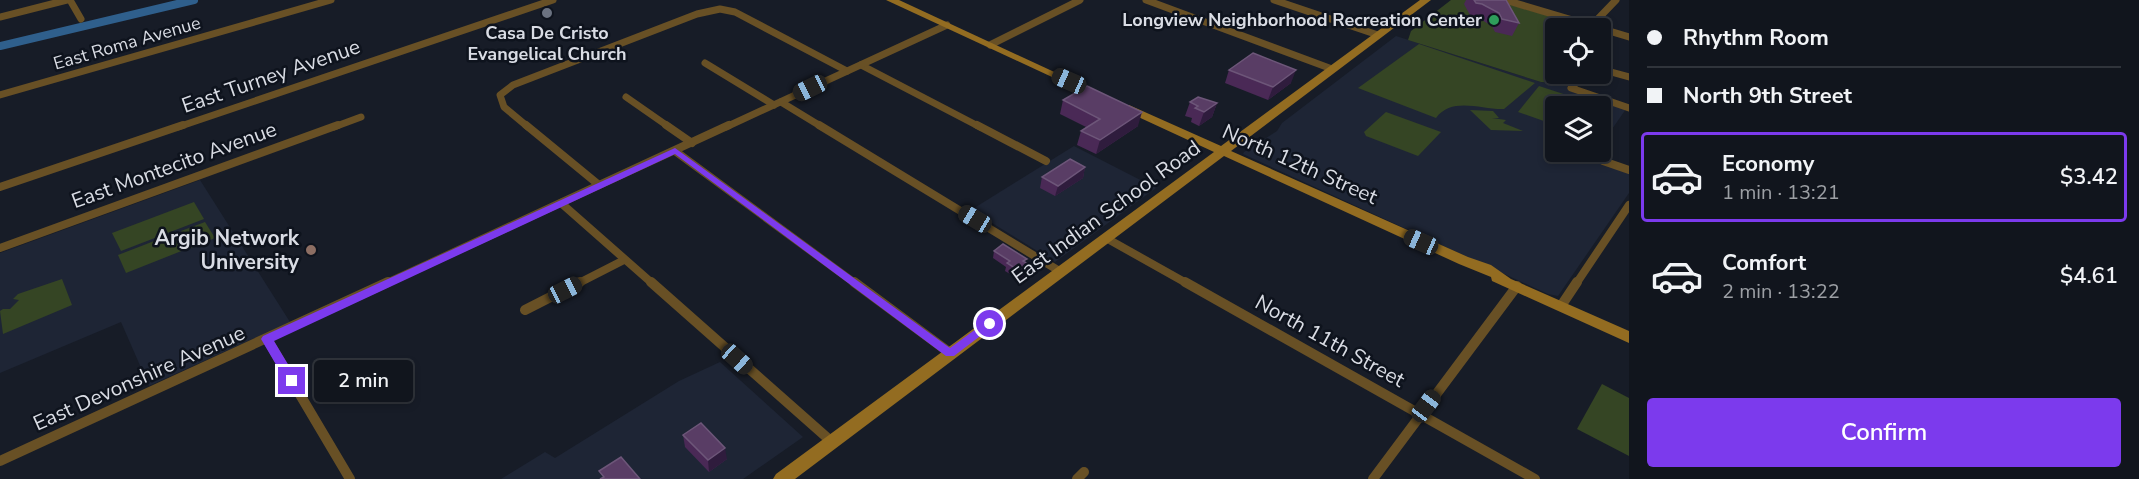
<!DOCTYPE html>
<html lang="en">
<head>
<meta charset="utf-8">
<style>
	body { margin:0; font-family:"Nunito Sans",sans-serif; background:#1e222a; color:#f1f3f6; height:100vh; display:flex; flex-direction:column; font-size:22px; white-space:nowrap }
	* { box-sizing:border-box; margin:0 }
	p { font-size:20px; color:#9c9fa4 }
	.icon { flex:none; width:33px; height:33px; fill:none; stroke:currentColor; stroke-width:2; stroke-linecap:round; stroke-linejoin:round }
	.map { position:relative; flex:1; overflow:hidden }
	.sheet { display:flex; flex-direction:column; background:#11151d; width:510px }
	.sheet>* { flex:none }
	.top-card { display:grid; align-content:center; height:132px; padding:0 18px; background:#11151d }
	.tools { position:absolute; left:1545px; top:18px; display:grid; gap:12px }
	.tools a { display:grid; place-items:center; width:66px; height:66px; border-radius:6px; background:#11151d; box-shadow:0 3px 9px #0003,0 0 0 2px #30343b; font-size:30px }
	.end { position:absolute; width:27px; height:27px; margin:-14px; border:8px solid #7c3aed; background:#fff; box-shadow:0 0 0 3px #fff }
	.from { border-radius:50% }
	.bubble { position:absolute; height:42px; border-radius:6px; background:#11151d; box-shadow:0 3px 9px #0003,0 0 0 2px #30343b; font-size:20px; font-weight:600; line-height:42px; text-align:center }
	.car { position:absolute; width:18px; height:36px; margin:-18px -9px; border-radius:8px; box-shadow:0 0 4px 2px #0007; background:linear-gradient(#222 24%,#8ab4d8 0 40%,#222 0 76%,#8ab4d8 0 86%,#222 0) }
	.top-card b { display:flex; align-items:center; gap:21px; height:57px; font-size:22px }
	.top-card b+b { border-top:2px solid #30343b }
	.top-card i { width:15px; height:15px; background:#f1f3f6 }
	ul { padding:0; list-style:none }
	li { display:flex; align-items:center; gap:18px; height:90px; margin:0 12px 9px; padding:0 6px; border:3px solid transparent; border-radius:6px }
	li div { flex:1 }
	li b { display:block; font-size:22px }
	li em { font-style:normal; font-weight:600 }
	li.selected { border-color:#7c3aed }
	li>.icon { width:54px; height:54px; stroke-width:1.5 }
	.primary-button { display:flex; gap:12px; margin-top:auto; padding:12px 18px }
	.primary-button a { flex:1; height:69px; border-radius:6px; background:#7c3aed; color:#fff; font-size:24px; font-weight:600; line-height:69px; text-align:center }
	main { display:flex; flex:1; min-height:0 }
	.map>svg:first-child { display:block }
</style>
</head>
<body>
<main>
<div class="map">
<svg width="1629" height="479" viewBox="0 0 1629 479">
	<rect width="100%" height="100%" fill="#171c27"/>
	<g fill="#1e2535">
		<path d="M 1396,36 L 1541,82 L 1566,84 L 1569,89 L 1626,109 L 1601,145 L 1600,106 L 1556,106 L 1556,152 L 1596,152 L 1594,156 L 1599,158 L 1600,162 L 1629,173 L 1629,193 L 1558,296 L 1548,294 L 1243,154 L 1244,152 L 1277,131 L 1282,123 Z"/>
		<path d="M 1074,146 L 1156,188 L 1055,262 L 971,210 Z"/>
		<path d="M 200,180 L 290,322 L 149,386 L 121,322 L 0,373 L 0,253 Z"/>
		<path d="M 720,362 L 803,437 L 743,479 L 501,479 L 545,452 L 555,458 L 679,381 Z"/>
	</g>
	<g fill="#354524">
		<path d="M 1451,0 L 1494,0 L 1591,28 L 1556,28 L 1556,74 L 1567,74 L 1560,83 L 1541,82 L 1408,40 L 1411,31 Z"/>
		<path d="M 1419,44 L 1535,83 L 1504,109 C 1482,110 1452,96 1436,118 L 1358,88 Z"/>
		<path d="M 1539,86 L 1594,104 L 1598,106 L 1556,106 L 1555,125 L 1518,112 Z"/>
		<path d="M 1470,110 L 1493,111 L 1499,118 L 1492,118 L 1506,120 L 1503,123 L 1523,131 L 1491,130 Z"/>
		<path d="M 1386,112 L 1441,132 L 1418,156 L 1366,136 L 1364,132 Z"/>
		<path d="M 194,202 L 204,219 L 121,251 L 112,233 Z"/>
		<path d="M 205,222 L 215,238 L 191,248 L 181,231 Z"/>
		<path d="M 175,233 L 184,250 L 126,273 L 118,255 Z"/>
		<path d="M 62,279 L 72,305 L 3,334 L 0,311 L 3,309 L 10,309 L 19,300 L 13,299 L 18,294 Z"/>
		<path d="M 1602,384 L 1629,398 L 1629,456 L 1577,429 Z"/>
	</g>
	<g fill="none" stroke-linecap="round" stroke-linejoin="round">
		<path stroke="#2f5f8c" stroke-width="8" d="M 0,46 L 194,0"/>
		<g stroke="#685025" stroke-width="7">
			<path d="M 70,0 L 81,19"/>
			<path d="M 1146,0 L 1332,69"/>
			<path d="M 1274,0 L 1378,35"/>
			<path d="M 1505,0 L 1629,37"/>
			<path d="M 0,17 L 67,0"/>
			<path d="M 1592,25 L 1616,0"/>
			<path d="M 990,45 L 1080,0"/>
			<path d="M 705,63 L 774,105"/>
			<path d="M 861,65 L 980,127"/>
			<path d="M 1600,69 L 1629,77"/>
			<path d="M 1585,74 L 1571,88 L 1629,108"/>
			<path d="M 0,95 L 331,0"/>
			<path d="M 626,97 L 669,127"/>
			<path d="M 781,102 L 822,127"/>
			<path d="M 178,127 L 553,0"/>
			<path d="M 334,127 L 361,117"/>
			<path d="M 528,127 L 504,107 L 500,95 L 513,85 L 697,14 L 720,9 L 735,12 L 847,71"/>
			<path d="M 726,127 L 947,25"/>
		</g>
		<g stroke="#685025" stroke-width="8">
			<path d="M 526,125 L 599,185"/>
			<path d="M 666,125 L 692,143"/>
			<path d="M 819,125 L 1061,272"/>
			<path d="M 977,125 L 1046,161"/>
			<path d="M 675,151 L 856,284"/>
			<path d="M 1603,161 L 1629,170"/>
			<path d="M 0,187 L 183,125"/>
			<path d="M 561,203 L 653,284"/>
			<path d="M 1106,238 L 1188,284"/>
			<path d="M 0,248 L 338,125"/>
			<path d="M 385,284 L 729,125"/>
			<path d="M 577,284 L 624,260"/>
			<path d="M 1576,284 L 1629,205"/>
		</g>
		<g stroke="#685025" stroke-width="10">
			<path d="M 651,282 L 832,442"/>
			<path d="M 854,282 L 950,353"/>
			<path d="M 1185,282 L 1535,479"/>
			<path d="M 1561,306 L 1577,282"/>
			<path d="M 525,310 L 580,282"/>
			<path d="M 267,339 L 350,479"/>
			<path d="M 0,461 L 388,282"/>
			<path d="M 1077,479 L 1084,472"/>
			<path d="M 1373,479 L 1517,286"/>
		</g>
		<g fill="#936c21" fill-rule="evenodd">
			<path d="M 886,0 L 899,0 L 1104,95 L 1103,97 L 1095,97 Z"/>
			<path d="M 1420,0 L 1431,0 L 1231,151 L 1468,257 L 1491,265 L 1511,279 L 1629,331 L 1629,343 L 1492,281 L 1491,277 L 1459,264 L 1224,156 L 795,479 L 773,479 L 776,474 L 1214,152 L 1121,109 L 1121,105 L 1129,105 L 1221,146 Z"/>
		</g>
	</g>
	<g fill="#4a2956">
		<path d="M 1466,0 L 1506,0 L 1519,23 L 1512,36 L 1495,32 L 1492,26 L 1475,16 L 1470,15 L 1464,4 Z"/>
		<path d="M 1229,70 L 1291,83 L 1268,100 L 1225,83 Z"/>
		<path d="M 1063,100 L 1138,126 L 1096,154 L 1077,145 L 1081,131 L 1086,127 L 1060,114 Z"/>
		<path d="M 1190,102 L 1217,103 L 1212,117 L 1199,126 L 1191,122 L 1192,118 L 1185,116 Z"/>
		<path d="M 1085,167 L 1083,178 L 1055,196 L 1040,188 L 1042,177 Z"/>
		<path d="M 994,251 L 1026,263 L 1030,265 L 1029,273 L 1020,280 L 1005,271 L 1006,267 L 993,258 Z"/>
		<path d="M 683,435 L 727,459 L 709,472 L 685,447 Z"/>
	</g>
	<g fill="#2f1c3d">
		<path d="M 1296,70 L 1291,83 L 1268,100 L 1273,87 Z"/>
		<path d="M 1217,103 L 1212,117 L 1199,126 L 1204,112 Z"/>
		<path d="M 1142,112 L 1138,126 L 1096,154 L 1100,140 Z"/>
		<path d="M 1085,167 L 1083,178 L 1055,196 L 1058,186 Z"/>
		<path d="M 1030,265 L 1029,273 L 1020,280 L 1021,272 Z"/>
		<path d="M 725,448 L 727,459 L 709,472 L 708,460 Z"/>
	</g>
	<g fill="#593d65" stroke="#6d5679" stroke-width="1.5">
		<path d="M 1474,0 L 1506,0 L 1519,23 L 1502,19 L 1499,13 L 1482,4 L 1476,3 Z"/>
		<path d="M 1253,53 L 1296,70 L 1273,87 L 1229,70 Z"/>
		<path d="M 1087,86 L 1142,112 L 1100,140 L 1081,131 L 1100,119 L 1063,100 Z"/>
		<path d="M 1198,97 L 1217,103 L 1204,112 L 1195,108 L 1198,106 L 1190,102 Z"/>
		<path d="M 1070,159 L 1085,167 L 1058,186 L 1042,177 Z"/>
		<path d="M 1003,244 L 1027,259 L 1023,261 L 1030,265 L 1021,272 L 1007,263 L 1010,261 L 994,251 Z"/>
		<path d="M 701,423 L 725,448 L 708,460 L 683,435 Z"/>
		<path d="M 621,457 L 640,479 L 600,479 L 604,477 L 599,471 Z"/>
	</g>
	<path fill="#7c3aed" d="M 675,148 L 950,348 L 987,321 L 994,321 L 996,324 L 954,356 L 946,356 L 675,154 L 274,341 L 298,381 L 296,385 L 288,385 L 261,339 L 263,336 Z"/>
	<circle fill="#6b7280" stroke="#0e131d" stroke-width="2" cx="547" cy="13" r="6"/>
	<circle fill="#2e9e5b" stroke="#0e131d" stroke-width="2" cx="1494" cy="20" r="6"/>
	<circle fill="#8d6e63" stroke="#0e131d" stroke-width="2" cx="311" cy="250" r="6"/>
	<g text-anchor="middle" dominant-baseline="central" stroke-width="5" stroke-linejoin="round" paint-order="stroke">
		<g font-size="18" font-weight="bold" fill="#d9dce4" stroke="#0e131d" text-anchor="end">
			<text x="1482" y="20">Longview Neighborhood Recreation Center</text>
			<text x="547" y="33" text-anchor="middle">Casa De Cristo<tspan x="547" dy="21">Evangelical Church</tspan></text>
		</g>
		<g font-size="18" fill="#d9dce4" stroke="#0e131d">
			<text transform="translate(127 43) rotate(-16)">East Roma Avenue</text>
		</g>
		<g font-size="21" fill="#d9dce4" stroke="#0e131d">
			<text transform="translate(271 76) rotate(-19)">East Turney Avenue</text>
			<text transform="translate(1300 164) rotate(24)">North 12th Street</text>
			<text transform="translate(174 165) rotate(-20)">East Montecito Avenue</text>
			<text transform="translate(1106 212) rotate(-36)">East Indian School Road</text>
			<text transform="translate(1330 341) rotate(29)">North 11th Street</text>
			<text transform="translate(139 378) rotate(-24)">East Devonshire Avenue</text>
		</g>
		<g font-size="21" font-weight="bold" fill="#d9dce4" stroke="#0e131d" text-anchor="end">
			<text x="299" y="238">Argib Network<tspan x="299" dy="24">University</tspan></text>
		</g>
	</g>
</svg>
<div class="tools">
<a><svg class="icon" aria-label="locate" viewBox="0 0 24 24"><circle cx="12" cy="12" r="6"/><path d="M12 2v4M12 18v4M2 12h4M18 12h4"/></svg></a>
<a><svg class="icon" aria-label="layers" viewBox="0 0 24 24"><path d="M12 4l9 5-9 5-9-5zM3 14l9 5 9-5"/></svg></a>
</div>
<i class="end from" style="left:990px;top:324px"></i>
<i class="end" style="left:292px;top:381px"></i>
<div class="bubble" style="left:314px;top:360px;width:99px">2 min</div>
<i class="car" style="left:1069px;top:81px;rotate:294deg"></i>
<i class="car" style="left:810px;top:88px;rotate:244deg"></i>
<i class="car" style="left:975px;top:219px;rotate:301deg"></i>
<i class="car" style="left:1421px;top:242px;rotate:294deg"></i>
<i class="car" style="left:565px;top:290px;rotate:63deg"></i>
<i class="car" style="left:737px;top:359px;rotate:132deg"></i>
<i class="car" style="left:1426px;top:406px;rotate:37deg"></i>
</div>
<section class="sheet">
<div class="top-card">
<b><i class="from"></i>Rhythm Room</b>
<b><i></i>North 9th Street</b>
</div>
<ul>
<li class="selected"><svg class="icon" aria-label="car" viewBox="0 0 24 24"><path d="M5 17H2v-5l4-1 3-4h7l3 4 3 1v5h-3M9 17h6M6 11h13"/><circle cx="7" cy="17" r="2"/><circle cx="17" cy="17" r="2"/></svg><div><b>Economy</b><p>1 min · 13:21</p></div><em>$3.42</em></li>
<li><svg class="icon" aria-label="car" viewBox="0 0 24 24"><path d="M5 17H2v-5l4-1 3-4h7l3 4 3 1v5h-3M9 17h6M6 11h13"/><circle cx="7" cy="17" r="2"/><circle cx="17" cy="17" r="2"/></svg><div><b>Comfort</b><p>2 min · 13:22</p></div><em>$4.61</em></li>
</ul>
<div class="primary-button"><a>Confirm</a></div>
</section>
</main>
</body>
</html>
